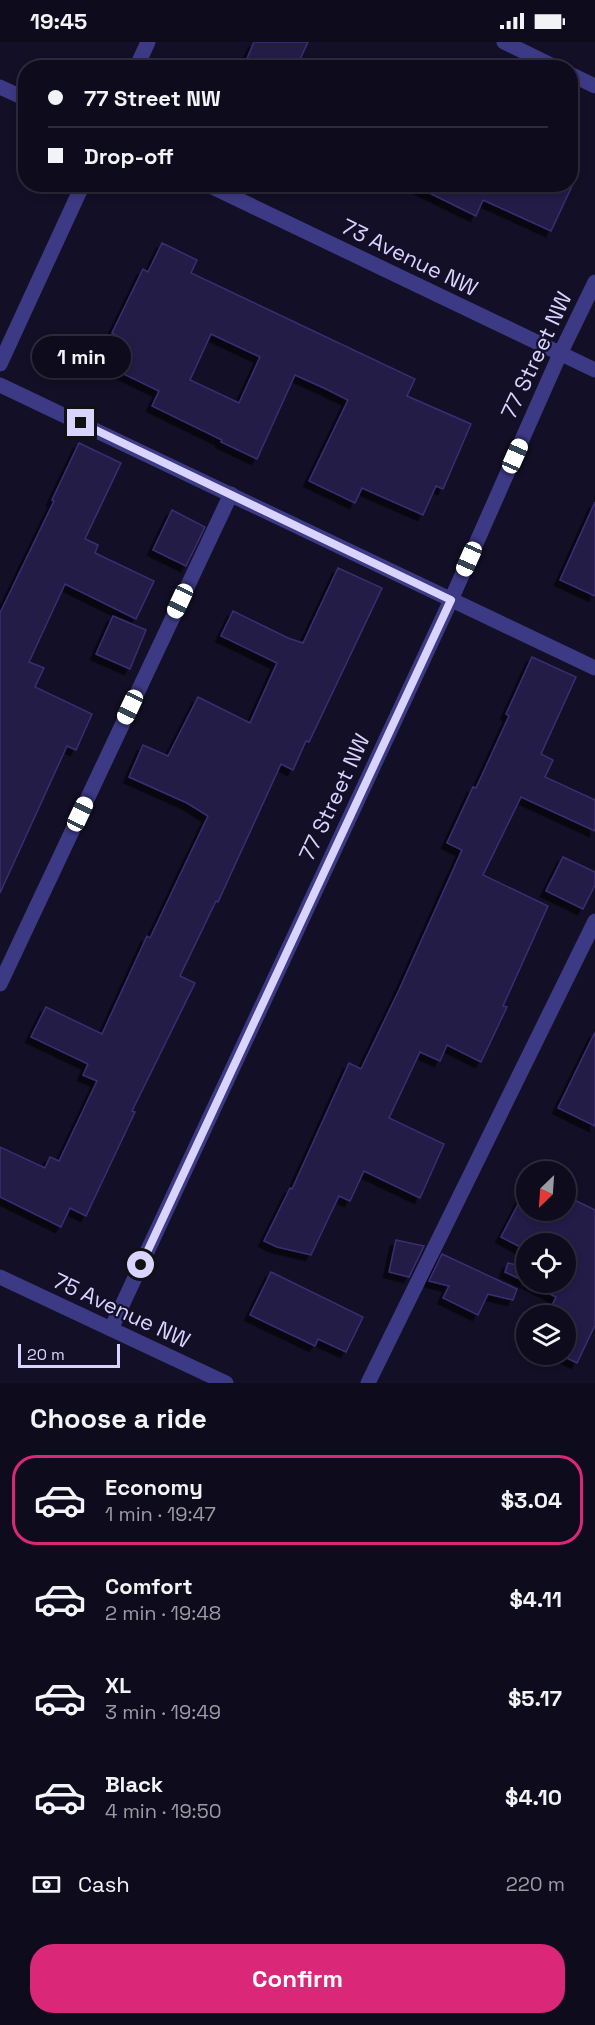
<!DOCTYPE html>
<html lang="en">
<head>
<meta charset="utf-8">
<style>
	body { margin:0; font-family:"Space Grotesk",sans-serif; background:#1c1929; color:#f1f3f6; height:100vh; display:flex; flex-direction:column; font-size:22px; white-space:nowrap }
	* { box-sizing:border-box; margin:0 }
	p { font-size:20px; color:#9b9ba3 }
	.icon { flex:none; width:33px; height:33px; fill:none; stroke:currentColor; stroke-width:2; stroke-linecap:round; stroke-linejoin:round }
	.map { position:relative; height:1341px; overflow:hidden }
	.details { display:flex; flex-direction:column; background:#0e0b1c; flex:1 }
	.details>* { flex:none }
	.hud { position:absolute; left:18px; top:18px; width:560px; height:132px; border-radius:24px; box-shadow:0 3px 9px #0003,0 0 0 2px #2e2b3b; display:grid; align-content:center; height:132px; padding:0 30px; background:#0e0b1c }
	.needle { width:39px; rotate:205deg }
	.fabs { position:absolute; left:516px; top:1119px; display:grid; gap:12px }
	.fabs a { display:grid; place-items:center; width:60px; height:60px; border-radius:50%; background:#0e0b1c; box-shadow:0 3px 9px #0003,0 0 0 2px #2e2b3b; font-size:30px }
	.scale { position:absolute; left:18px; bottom:15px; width:102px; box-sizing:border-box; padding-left:6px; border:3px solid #d9d4ff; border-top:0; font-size:16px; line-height:21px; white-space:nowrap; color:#d9d4ff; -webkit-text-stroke:4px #130f26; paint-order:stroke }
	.end { position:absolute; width:27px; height:27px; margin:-14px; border:8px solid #d9d4ff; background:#111; box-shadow:0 0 0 3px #111 }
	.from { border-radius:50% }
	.bubble { position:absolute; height:42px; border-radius:21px; background:#0e0b1c; box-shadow:0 3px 9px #0003,0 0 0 2px #2e2b3b; font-size:20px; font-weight:800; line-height:42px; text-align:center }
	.car { position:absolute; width:18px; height:36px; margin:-18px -9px; border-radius:8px; box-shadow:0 0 4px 2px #0007; background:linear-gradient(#fff 24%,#345 0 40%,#fff 0 76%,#345 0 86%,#fff 0) }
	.hud b { display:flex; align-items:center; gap:21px; height:57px; font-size:22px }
	.hud b+b { border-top:2px solid #2e2b3b }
	.hud i { width:15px; height:15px; background:#f1f3f6 }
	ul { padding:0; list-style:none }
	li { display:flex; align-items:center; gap:18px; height:90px; margin:0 12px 9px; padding:0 18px; border:3px solid transparent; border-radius:24px }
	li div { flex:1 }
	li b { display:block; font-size:22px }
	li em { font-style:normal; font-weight:800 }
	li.on { border-color:#db2777 }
	li>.icon { width:54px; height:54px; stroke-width:1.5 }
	h2 { padding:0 30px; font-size:27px; line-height:72px }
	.pay { display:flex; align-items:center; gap:15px; height:66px; padding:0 30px; font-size:22px }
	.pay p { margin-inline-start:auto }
	.cta { display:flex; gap:12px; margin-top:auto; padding:12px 30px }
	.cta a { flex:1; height:69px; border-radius:24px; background:#db2777; color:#fff; font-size:24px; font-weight:800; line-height:69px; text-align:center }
	.status { display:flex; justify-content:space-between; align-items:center; height:42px; padding:0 30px; background:#0e0b1c; direction:ltr }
	.status svg { height:16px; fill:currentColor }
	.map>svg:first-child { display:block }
</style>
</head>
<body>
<div class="status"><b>19:45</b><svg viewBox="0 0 49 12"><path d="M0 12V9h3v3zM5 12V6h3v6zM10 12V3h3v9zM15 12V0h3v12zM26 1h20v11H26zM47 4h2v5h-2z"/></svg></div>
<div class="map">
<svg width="595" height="1341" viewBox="0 0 595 1341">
	<defs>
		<filter id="shadow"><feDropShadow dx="-5.5" dy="5.5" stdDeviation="0" flood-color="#0009"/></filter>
	</defs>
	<rect width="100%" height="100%" fill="#130f26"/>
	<g fill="#241b47" stroke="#3b2d73" stroke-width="1.5" fill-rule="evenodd" filter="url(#shadow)">
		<path d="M 254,0 L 308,0 L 296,26 L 243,26 Z"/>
		<path d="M 411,142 L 573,142 L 551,189 L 483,158 L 476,174 Z"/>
		<path d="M 162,201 L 197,218 L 191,231 L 415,337 L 407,354 L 471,382 L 443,447 L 436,444 L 423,473 L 362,446 L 355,461 L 309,439 L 348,358 L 324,346 L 295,333 L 257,417 L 221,400 L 222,398 L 152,364 L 159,349 L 105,323 L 119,295 L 112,291 L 143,227 L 148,230 ZM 211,292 L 260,315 L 239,361 L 190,338 Z"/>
		<path d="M 79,401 L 121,421 L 85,497 L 98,503 L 95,511 L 154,539 L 136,577 L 65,542 L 29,620 L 44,626 L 35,645 L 92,672 L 76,708 L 67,704 L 0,851 L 0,571 L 54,459 L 52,458 Z"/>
		<path d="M 595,460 L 595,554 L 560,538 Z"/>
		<path d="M 172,468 L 205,485 L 186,524 L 153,508 Z"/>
		<path d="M 338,526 L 382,546 L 309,700 L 306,699 L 293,728 L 281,722 L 218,860 L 216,859 L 180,934 L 195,941 L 132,1069 L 135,1070 L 86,1174 L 70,1166 L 61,1185 L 0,1155 L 0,1105 L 45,1126 L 50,1115 L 59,1119 L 97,1039 L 83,1033 L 88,1022 L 31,995 L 46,965 L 102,992 L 147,894 L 150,896 L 208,774 L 187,761 L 129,735 L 143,703 L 168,714 L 198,655 L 250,681 L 277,621 L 221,594 L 233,569 L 288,596 L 303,601 Z"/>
		<path d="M 113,574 L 146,588 L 130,627 L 96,612 Z"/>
		<path d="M 532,615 L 576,635 L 541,712 L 553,718 L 545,735 L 595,758 L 595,789 L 521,755 L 483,833 L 548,864 L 503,964 L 507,965 L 481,1020 L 447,1003 L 440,1019 L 420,1010 L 389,1076 L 444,1102 L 420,1156 L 364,1129 L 350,1159 L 339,1154 L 311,1213 L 277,1205 L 264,1199 L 290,1146 L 292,1147 L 349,1021 L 361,1027 L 399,948 L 462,808 L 447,801 L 473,745 L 476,746 L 509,674 L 506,672 Z"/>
		<path d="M 563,815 L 595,830 L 595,843 L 583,867 L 546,849 Z"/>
		<path d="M 595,990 L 595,1084 L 558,1066 Z"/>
		<path d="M 526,1147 L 526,1168 L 566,1168 L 566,1154 L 595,1168 L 595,1283 L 577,1321 L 559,1312 L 566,1312 L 566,1274 L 547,1274 L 556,1255 L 527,1240 L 566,1240 L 566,1202 L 526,1202 L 526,1208 L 501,1195 Z"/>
		<path d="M 396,1198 L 424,1204 L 409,1235 L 389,1230 Z"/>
		<path d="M 442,1212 L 517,1247 L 513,1258 L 488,1252 L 478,1273 L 443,1256 L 449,1244 L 429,1239 Z"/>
		<path d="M 508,1221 L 526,1225 L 526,1240 L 505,1230 Z"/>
		<path d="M 271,1230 L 363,1275 L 346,1310 L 318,1297 L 315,1304 L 250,1273 Z"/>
	</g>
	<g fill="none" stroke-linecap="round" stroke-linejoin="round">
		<g stroke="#3d3a85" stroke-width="15">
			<path d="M 504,0 L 557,26"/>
			<path d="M 570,32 L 595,44"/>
			<path d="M 0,343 L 595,626"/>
			<path d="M 0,942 L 231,452"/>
			<path d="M 368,1341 L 595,879"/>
		</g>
		<g stroke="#3d3a85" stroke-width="15">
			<path d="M 136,26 L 148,0"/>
			<path d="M 0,322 L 83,142"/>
			<path d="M 0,1235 L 226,1341"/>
			<path d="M 111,1287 L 451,558 L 560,312 L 595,240"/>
		</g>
		<g stroke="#3d3a85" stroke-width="15">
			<path d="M 0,45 L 26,57"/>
			<path d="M 206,142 L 595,328"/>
		</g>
	</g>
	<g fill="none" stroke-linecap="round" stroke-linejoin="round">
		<path stroke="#d9d4ff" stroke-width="8" d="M 81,381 L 451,558 L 141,1223"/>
	</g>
	<g text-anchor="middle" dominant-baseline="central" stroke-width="4.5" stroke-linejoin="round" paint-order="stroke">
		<g font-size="22" fill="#d9d4ff" stroke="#130f26">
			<text transform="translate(410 215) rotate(26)">73 Avenue NW</text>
			<text transform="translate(536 313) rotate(-65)">77 Street NW</text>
			<text transform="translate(334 755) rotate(-65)">77 Street NW</text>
			<text transform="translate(122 1268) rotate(25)">75 Avenue NW</text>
		</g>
	</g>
</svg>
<div class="fabs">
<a><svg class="needle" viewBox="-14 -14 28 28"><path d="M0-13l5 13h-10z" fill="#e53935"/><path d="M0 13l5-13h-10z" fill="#9b9ba3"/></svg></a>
<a><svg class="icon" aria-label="locate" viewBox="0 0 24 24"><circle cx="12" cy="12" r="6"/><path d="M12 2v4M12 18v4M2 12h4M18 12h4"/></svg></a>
<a><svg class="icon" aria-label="layers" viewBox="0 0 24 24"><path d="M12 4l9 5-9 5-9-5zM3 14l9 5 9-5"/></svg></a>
</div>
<div class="scale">20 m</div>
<i class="end from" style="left:141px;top:1223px"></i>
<i class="end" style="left:81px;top:381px"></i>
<div class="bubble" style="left:32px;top:294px;width:99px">1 min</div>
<i class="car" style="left:515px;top:414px;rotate:24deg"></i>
<i class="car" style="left:469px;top:517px;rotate:204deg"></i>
<i class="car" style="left:180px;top:559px;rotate:205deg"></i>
<i class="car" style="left:130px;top:665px;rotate:205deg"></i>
<i class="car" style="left:80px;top:772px;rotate:25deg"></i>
<div class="hud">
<b><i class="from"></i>77 Street NW</b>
<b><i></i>Drop-off</b>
</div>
</div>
<section class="details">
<h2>Choose a ride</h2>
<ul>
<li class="on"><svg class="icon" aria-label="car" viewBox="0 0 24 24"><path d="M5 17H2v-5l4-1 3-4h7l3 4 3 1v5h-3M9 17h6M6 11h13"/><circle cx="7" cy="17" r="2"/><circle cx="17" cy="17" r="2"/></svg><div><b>Economy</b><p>1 min · 19:47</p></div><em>$3.04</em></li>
<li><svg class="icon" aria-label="car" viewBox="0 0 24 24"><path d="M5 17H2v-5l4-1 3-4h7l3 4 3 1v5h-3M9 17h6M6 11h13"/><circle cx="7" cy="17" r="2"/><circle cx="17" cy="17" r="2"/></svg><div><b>Comfort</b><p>2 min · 19:48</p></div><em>$4.11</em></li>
<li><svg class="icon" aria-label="car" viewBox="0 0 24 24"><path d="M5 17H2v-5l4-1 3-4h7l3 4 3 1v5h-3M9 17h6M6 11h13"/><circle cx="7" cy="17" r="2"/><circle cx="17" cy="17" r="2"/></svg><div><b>XL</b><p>3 min · 19:49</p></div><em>$5.17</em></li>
<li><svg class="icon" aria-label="car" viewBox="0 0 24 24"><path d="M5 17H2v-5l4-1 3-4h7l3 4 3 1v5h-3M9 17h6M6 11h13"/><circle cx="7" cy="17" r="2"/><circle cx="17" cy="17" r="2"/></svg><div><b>Black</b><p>4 min · 19:50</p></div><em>$4.10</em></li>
</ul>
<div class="pay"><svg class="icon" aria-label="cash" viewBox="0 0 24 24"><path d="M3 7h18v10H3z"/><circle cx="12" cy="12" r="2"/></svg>Cash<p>220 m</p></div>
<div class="cta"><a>Confirm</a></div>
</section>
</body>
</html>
